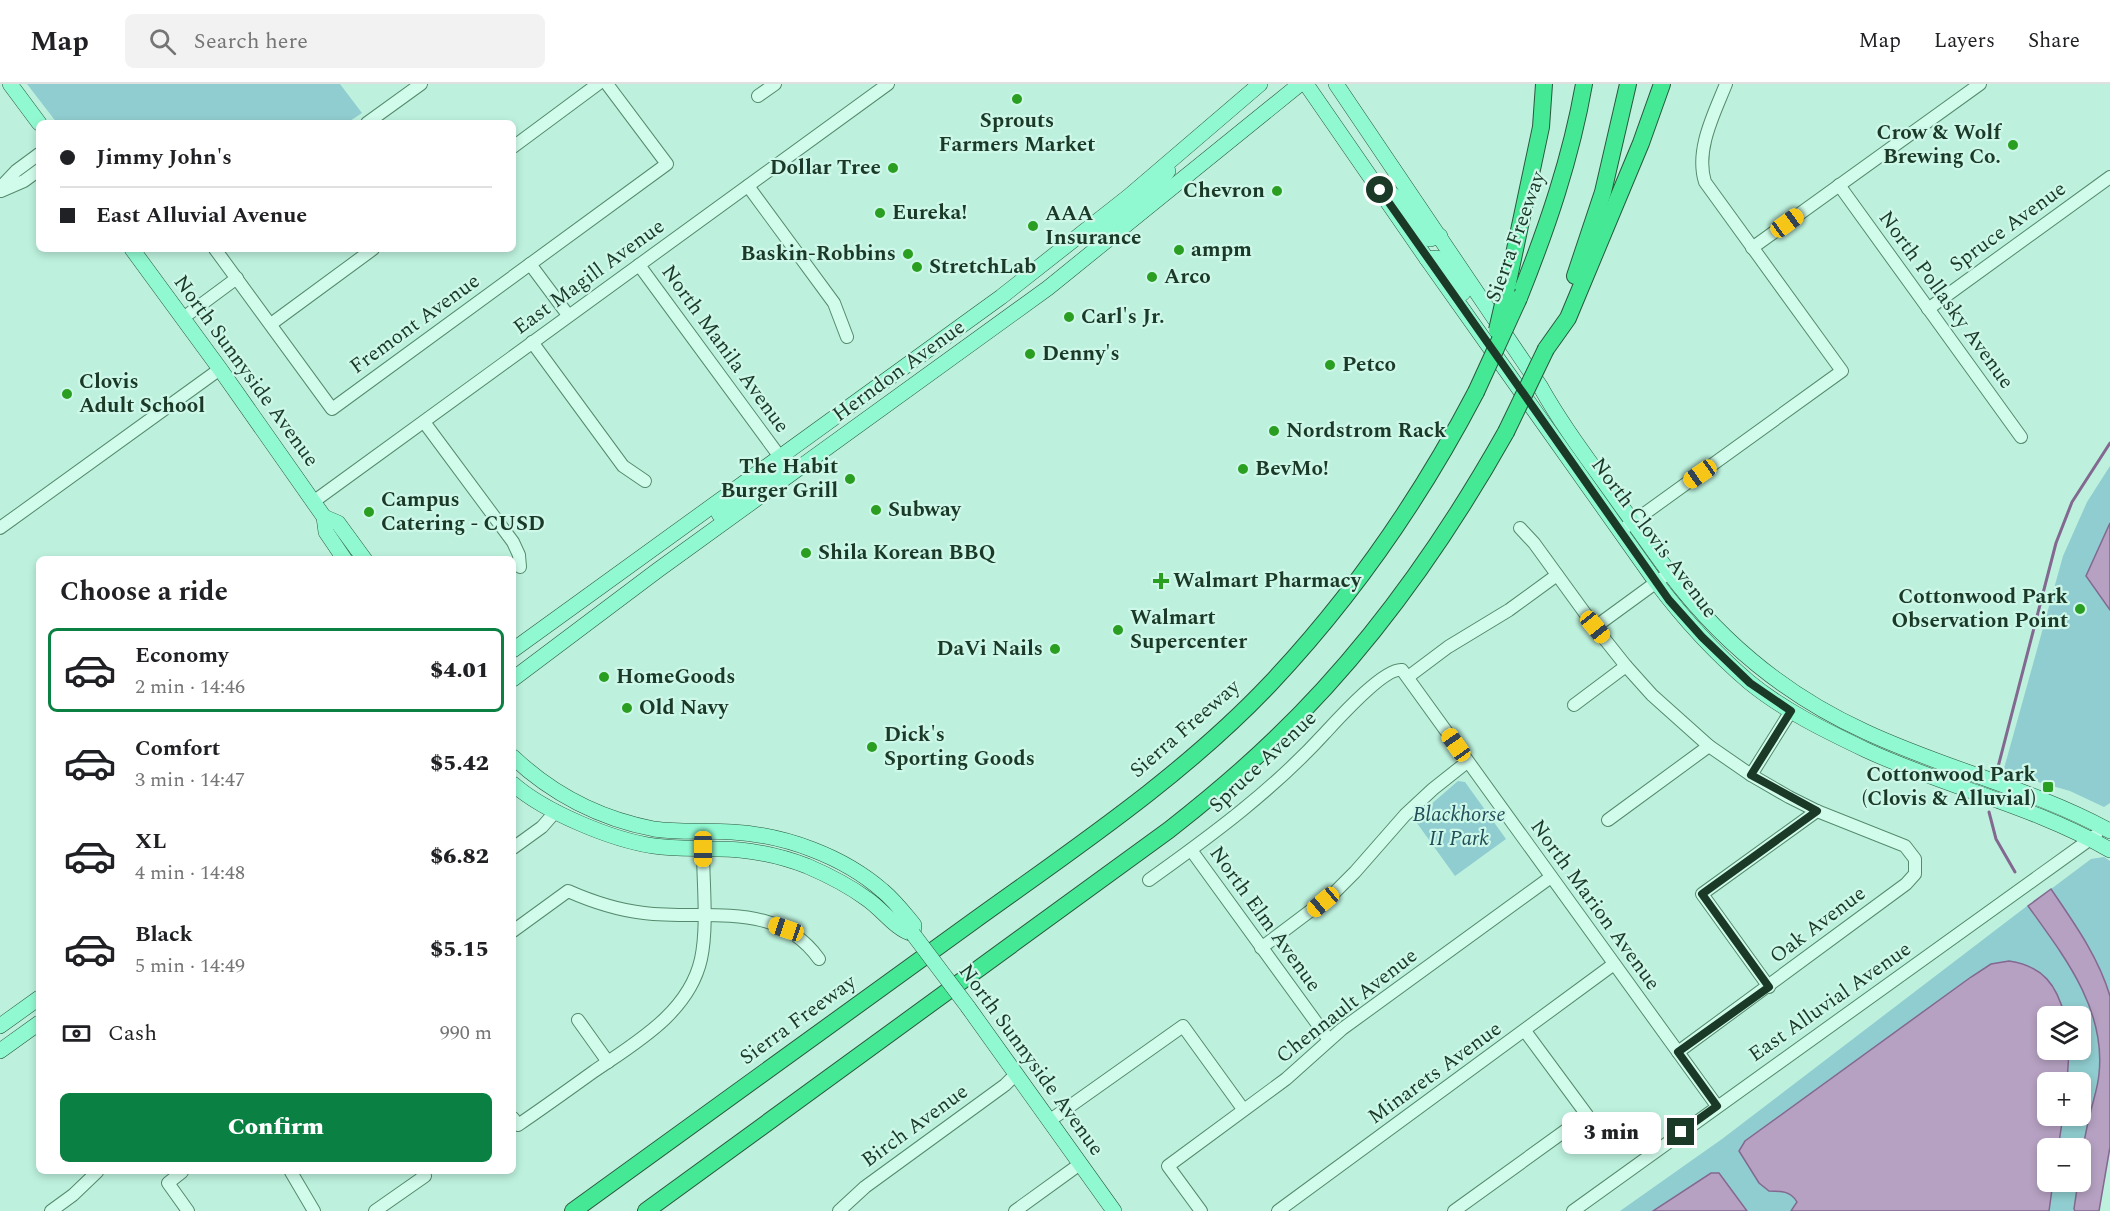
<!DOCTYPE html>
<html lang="en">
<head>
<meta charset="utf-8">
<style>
	body { margin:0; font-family:Spectral,serif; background:#f2f2f2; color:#202124; height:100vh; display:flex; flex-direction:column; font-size:22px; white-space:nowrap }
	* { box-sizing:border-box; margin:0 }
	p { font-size:20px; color:#757577 }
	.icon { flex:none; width:33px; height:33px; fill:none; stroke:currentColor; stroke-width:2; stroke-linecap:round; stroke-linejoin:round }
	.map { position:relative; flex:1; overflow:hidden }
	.side { position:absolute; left:36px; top:472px; width:480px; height:618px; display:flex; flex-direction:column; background:#fff; border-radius:9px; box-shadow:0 3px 9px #0003 }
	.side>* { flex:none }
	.guide { position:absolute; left:36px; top:36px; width:480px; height:132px; border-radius:9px; box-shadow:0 3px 9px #0003; display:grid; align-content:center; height:132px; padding:0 24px; background:#fff }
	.controls { position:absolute; left:2037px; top:922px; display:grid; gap:12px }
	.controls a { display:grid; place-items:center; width:54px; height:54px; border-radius:9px; background:#fff; box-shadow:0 3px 9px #0003; font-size:30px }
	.end { position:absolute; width:27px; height:27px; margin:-14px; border:8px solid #1b3927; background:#fff; box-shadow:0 0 0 3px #fff }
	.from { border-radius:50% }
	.bubble { position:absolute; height:42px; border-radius:9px; background:#fff; box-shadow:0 3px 9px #0003; font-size:20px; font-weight:800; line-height:42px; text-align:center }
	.car { position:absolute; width:18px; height:36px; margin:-18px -9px; border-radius:8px; box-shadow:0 0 4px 2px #0007; background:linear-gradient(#f5c518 24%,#345 0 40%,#f5c518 0 76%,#345 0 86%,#f5c518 0) }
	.guide b { display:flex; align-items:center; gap:21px; height:57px; font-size:22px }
	.guide b+b { border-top:2px solid #e0e0e0 }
	.guide i { width:15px; height:15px; background:#202124 }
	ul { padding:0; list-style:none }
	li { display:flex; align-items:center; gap:18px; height:84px; margin:0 12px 9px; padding:0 12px; border:3px solid transparent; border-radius:9px }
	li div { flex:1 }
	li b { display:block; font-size:22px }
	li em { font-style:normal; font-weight:800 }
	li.current { border-color:#0b8043 }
	li>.icon { width:54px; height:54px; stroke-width:1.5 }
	h2 { padding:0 24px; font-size:27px; line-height:72px }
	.pay { display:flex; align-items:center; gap:15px; height:66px; padding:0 24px; font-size:22px }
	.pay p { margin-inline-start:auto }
	.button { display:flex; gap:12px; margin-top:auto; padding:12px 24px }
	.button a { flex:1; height:69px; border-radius:9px; background:#0b8043; color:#fff; font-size:24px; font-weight:800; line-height:69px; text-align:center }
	header { display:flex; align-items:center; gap:36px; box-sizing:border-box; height:84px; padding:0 30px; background:#fff; border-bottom:2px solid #e0e0e0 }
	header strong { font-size:28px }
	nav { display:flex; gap:33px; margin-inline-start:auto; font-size:21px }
	.search { width:420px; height:54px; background:#f2f2f2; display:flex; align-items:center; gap:15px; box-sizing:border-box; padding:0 21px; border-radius:9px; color:#757577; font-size:22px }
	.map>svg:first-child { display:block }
</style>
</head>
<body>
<header>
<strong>Map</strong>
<div class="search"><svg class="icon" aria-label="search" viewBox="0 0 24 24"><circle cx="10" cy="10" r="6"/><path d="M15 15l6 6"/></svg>Search here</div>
<nav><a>Map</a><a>Layers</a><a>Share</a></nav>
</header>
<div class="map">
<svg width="2110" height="1127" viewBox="0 0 2110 1127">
	<rect width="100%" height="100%" fill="#bdf1de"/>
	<g fill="#90cdd0" fill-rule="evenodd">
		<path d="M 27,0 L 340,0 L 362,29 L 347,39 L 57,39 Z"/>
		<path d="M 2110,382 L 2110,719 L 2104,723 L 2070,707 L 2003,688 L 2063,472 L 2087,418 Z"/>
		<path d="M 1458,697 L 1465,698 L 1506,755 L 1455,792 L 1414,735 Z"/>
		<path d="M 2104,773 L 2110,777 L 2110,912 C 2098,872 2074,839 2051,805 L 2091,775 Z"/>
		<path d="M 2027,822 C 2064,872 2106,925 2099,990 C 2096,1020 2085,1050 2081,1080 L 2080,1065 L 2048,1065 L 2048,1098 L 2078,1098 L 2075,1127 L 1620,1127 L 1722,1055 ZM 2048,933 L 2080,933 L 2080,966 L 2048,966 ZM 2048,999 L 2080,999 L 2080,1032 L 2048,1032 Z"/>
	</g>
	<g fill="#b6a1c2" stroke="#836890" stroke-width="1.5">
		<path d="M 2110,439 L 2110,526 L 2086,492 Z"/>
		<path d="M 2051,805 C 2074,839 2098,872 2110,912 L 2110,1063 L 2099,1127 L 2075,1127 L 2074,1125 L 2078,1098 L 2080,1098 C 2080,1073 2085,1050 2091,1026 C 2094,1014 2098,1002 2099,990 C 2106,925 2064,872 2028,822 Z"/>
		<path d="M 2009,877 C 2043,882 2057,901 2065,933 L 2048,933 L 2048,966 L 2069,966 L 2067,999 L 2048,999 L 2048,1032 L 2063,1032 L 2058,1065 L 2048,1065 L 2048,1098 L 2053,1098 L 2049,1127 L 1791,1127 L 1797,1118 C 1791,1107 1781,1107 1769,1107 L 1759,1099 L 1739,1067 L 1745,1057 L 1971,893 L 1991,880 Z"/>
		<path d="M 1711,1089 L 1719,1089 L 1747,1127 L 1653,1127 Z"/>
	</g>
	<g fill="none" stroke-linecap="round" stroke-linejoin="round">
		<g stroke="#836890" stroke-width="3">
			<path d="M 1998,683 L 2056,459 L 2072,418 L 2110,359"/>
			<path d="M 1989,728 L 1996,755 L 2015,788"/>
		</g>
		<defs>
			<g id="minor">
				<path d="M 758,12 L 775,0"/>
				<path d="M 367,39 L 421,0"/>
				<path d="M 513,63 L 598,0"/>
				<path d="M 1839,101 L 2021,353"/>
				<path d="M 748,102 L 834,219 L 847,253"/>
				<path d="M 0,104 L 16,87 L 39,70"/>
				<path d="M 1,107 L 24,97 L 39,86"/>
				<path d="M 1752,164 L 1980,0"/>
				<path d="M 215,165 L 332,325 L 667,80 L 607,0"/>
				<path d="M 530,180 L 568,231"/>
				<path d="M 639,181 L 780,373"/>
				<path d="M 1928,225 L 2110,93"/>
				<path d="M 183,234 L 237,194"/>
				<path d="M 271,240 L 373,165"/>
				<path d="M 532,258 L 623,382 L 645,397"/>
				<path d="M 424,338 L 513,458 L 519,471 L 520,483"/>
				<path d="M 313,418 L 888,0"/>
				<path d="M 1626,443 L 1842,287 L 1705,98 C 1695,66 1714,30 1726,0"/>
				<path d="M 0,444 L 220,285"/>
				<path d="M 1520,444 L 1534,459 L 1595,543 L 1626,582 L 1652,611 L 1709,662 L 1751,691 L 1789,713 L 1817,727 L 1905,762 L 1915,775 L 1915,790 L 1906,800 L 1678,968"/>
				<path d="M 1595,543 L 1669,489"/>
				<path d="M 1408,593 L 1448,563 L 1509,526 L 1557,491"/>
				<path d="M 1574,621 L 1626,582"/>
				<path d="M 1751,691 L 1791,627"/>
				<path d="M 1608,736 L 1709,662"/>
				<path d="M 513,764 L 542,743 L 556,727"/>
				<path d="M 1191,766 L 1329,956"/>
				<path d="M 1149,796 C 1212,751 1273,706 1325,649 C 1338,635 1385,583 1402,586 L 1717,1022"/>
				<path d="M 513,847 L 568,807 C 593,818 617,826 644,829 C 707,837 776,815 819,875"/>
				<path d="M 1261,864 L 1334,809 L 1355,788 L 1405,731 L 1433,705 L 1467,678"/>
				<path d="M 1769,903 L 1702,810 L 1817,727"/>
				<path d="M 578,936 L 608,978"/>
				<path d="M 513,1034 L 518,1041 C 543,1024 568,1006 593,988 C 635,959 689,929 701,875 C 708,842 703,800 703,765"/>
				<path d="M 1049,1037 L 1183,942 L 1243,1025"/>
				<path d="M 182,1088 L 168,1099 L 188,1127"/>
				<path d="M 291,1088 L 314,1127"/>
				<path d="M 51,1127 L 73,1111 L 97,1088"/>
				<path d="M 375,1127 L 425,1092 L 422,1088"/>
				<path d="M 839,1127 L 865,1103 L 1005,1001 L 1016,990"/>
				<path d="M 1015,1127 L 1080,1080"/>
				<path d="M 1201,1127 L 1168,1082 L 1286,995 L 1342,945 L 1551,793"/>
				<path d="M 1278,1127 L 1614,880"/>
				<path d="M 1454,1127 L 1587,1031 L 1525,947"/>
				<path d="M 1573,1127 L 2096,751"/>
			</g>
			<g id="major">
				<path d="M 10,0 L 39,39"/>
				<path d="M 1306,0 L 1427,175 L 1656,498 C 1683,534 1714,568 1749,598 C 1783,626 1826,647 1866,666 C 1946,703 2034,722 2110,766"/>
				<path d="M 1336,0 L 1540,302 C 1564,345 1594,383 1622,423 C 1642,450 1660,477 1681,504 C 1731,566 1793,615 1866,648 C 1945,685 2033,705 2110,747"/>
				<path d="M 1386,105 L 1402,119 L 1425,153 L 1430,155 L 1440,152"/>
				<path d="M 1099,152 L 1155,104 L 1168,87"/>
				<path d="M 132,165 L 220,285 L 324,433 L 326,448 L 345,476"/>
				<path d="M 1427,175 L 1437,174 L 1442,178 L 1463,209"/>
				<path d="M 719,430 L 780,386"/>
				<path d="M 324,433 L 338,439 L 365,476"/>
				<path d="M 513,566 L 1001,213 L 1128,113 L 1260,0"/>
				<path d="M 513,595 L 658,486 L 1048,204 L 1300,0"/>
				<path d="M 513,673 C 552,710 601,735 654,745 C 680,749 706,746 732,748 C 785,751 843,772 883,807 C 895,817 904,829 914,841 L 913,850 C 896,846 882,825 867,815 C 848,801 828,791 807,782 C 778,771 749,765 718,765 C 697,764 675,765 654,762 C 612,756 545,728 513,700"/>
				<path d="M 968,923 L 1114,1127"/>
				<path d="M 0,942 L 39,914"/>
				<path d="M 0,967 L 39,939"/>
			</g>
			<g id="highway">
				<path d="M 1575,192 L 1603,108 L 1628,0"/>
				<path d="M 1507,203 L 1541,43 L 1544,0"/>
				<path d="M 1519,214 C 1547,144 1571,74 1584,0"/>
				<path d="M 1546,265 L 1568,234 L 1641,59 L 1662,0"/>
				<path d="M 573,1127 C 707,1030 841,933 975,836 C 1075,764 1184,691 1270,600 C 1353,512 1420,415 1476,308"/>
				<path d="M 646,1127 L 1169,746 C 1206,717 1242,687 1276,654 C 1369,565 1443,460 1506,348"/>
			</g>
		</defs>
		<use href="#minor" stroke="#558b6d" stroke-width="14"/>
		<use href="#major" stroke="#2a583c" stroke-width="16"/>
		<use href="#highway" stroke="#2a583c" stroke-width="18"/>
		<use href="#minor" stroke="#d1fcec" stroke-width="12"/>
		<use href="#major" stroke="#91f9d1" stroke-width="15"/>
		<use href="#highway" stroke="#45e995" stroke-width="16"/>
		<defs>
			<path id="major-bridge" d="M 913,850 L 968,923"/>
			<g id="highway-bridge">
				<path d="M 1497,246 L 1507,203"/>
				<path d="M 1476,308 L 1519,214"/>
				<path d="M 1506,348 L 1546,265"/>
			</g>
		</defs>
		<use href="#major-bridge" stroke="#2a583c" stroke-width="16" stroke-linecap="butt"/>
		<use href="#highway-bridge" stroke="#2a583c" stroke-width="18" stroke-linecap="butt"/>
		<use href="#major-bridge" stroke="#91f9d1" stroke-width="15"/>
		<use href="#highway-bridge" stroke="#45e995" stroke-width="16"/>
	</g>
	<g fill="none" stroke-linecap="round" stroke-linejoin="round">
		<path stroke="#1b3927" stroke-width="8" d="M 1380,106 L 1669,516 L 1702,553 L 1750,599 L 1791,627 L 1751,691 L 1817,727 L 1702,810 L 1769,903 L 1678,968 L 1717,1022 L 1681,1048"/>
	</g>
	<g fill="#2a9e20" stroke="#cdf8e9" stroke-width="2">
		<circle cx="1017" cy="15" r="6"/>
		<circle cx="2013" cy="61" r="6"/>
		<circle cx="893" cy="84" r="6"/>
		<circle cx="1277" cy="107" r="6"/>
		<circle cx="880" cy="129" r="6"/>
		<circle cx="1033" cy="142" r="6"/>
		<circle cx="1179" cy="166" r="6"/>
		<circle cx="908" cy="170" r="6"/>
		<circle cx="917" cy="183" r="6"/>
		<circle cx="1152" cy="193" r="6"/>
		<circle cx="1069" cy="233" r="6"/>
		<circle cx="1030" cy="270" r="6"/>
		<circle cx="1330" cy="281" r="6"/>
		<circle cx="67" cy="310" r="6"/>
		<circle cx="1274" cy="347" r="6"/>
		<circle cx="1243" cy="385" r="6"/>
		<circle cx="850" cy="395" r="6"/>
		<circle cx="876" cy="426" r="6"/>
		<circle cx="369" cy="428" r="6"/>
		<circle cx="806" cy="469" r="6"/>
		<path d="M1158 488h6v6h6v6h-6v6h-6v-6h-6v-6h6z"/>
		<circle cx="2080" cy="525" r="6"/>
		<circle cx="1118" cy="546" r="6"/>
		<circle cx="1055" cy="565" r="6"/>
		<circle cx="604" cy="593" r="6"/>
		<circle cx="627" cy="624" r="6"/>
		<circle cx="872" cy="663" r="6"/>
		<rect x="2042" y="697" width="12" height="12" rx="3"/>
	</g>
	<g text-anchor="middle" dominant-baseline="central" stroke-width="4.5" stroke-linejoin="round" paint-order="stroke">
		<g font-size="21" font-weight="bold" fill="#1b3927" stroke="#cdf8e9" text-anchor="start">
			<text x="1017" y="37" text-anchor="middle">Sprouts<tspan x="1017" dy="24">Farmers Market</tspan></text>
			<text x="2001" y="49" text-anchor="end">Crow &amp; Wolf<tspan x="2001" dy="24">Brewing Co.</tspan></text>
			<text x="881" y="84" text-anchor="end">Dollar Tree</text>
			<text x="1265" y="107" text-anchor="end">Chevron</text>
			<text x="892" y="129">Eureka!</text>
			<text x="1045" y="130">AAA<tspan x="1045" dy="24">Insurance</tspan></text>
			<text x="1191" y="166">ampm</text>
			<text x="896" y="170" text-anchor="end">Baskin-Robbins</text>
			<text x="929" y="183">StretchLab</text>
			<text x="1164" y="193">Arco</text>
			<text x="1081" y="233">Carl's Jr.</text>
			<text x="1042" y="270">Denny's</text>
			<text x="1342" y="281">Petco</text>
			<text x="79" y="298">Clovis<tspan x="79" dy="24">Adult School</tspan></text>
			<text x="1286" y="347">Nordstrom Rack</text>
			<text x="838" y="383" text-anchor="end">The Habit<tspan x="838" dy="24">Burger Grill</tspan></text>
			<text x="1255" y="385">BevMo!</text>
			<text x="381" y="416">Campus<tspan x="381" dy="24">Catering - CUSD</tspan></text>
			<text x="888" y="426">Subway</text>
			<text x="818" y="469">Shila Korean BBQ</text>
			<text x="1173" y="497">Walmart Pharmacy</text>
			<text x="2068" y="513" text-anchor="end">Cottonwood Park<tspan x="2068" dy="24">Observation Point</tspan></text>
			<text x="1130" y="534">Walmart<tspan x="1130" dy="24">Supercenter</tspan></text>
			<text x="1043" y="565" text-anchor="end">DaVi Nails</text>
			<text x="616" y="593">HomeGoods</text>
			<text x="639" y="624">Old Navy</text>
			<text x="884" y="651">Dick's<tspan x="884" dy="24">Sporting Goods</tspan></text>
			<text x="2036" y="691" text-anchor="end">Cottonwood Park<tspan x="2036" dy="24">(Clovis &amp; Alluvial)</tspan></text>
		</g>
		<g font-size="21" fill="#1b3927" stroke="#cdf8e9">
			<text transform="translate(2008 143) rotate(-36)">Spruce Avenue</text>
			<text transform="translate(1516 153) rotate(-70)">Sierra Freeway</text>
			<text transform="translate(589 193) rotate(-36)">East Magill Avenue</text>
			<text transform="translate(1946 216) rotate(54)">North Pollasky Avenue</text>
			<text transform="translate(415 240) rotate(-36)">Fremont Avenue</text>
			<text transform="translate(725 265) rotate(54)">North Manila Avenue</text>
			<text transform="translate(246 287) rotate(54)">North Sunnyside Avenue</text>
			<text transform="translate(899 287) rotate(-36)">Herndon Avenue</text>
			<text transform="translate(1654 454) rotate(53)">North Clovis Avenue</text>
			<text transform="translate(1185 645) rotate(-41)">Sierra Freeway</text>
			<text transform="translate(1263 678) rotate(-43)">Spruce Avenue</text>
			<text transform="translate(1595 821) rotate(54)">North Marion Avenue</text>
			<text transform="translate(1265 835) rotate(54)">North Elm Avenue</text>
			<text transform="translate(1818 841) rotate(-37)">Oak Avenue</text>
			<text transform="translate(1830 918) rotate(-35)">East Alluvial Avenue</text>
			<text transform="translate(1347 922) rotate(-38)">Chennault Avenue</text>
			<text transform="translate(798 936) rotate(-36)">Sierra Freeway</text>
			<text transform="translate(1031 976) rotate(54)">North Sunnyside Avenue</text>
			<text transform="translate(1435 989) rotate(-36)">Minarets Avenue</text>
			<text transform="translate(915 1042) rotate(-36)">Birch Avenue</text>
		</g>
		<g font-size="21" font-style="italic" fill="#204d57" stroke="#cdf8e9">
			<text x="1459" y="731">Blackhorse<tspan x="1459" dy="24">II Park</tspan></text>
		</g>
	</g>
</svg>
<div class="controls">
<a><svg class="icon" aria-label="layers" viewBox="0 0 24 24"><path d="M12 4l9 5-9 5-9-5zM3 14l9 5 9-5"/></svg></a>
<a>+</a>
<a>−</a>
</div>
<i class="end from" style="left:1380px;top:106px"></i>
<i class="end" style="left:1681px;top:1048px"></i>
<div class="bubble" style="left:1562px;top:1028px;width:99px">3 min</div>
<i class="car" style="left:1787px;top:139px;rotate:54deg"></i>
<i class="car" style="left:1700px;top:390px;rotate:235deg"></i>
<i class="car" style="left:1595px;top:543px;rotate:141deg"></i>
<i class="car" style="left:1456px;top:661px;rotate:325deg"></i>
<i class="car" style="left:703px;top:765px;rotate:180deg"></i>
<i class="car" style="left:1323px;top:818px;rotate:230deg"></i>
<i class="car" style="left:786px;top:845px;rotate:289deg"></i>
<div class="guide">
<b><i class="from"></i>Jimmy John's</b>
<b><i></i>East Alluvial Avenue</b>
</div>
<section class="side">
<h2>Choose a ride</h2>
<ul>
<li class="current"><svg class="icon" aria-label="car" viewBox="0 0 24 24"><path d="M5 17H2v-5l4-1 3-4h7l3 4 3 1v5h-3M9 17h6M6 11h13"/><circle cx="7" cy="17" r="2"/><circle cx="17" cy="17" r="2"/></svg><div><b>Economy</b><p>2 min · 14:46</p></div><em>$4.01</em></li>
<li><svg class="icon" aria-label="car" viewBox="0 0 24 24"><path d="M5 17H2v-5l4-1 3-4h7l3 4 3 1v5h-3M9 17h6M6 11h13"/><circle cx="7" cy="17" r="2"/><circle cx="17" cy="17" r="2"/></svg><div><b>Comfort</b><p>3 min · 14:47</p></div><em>$5.42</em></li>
<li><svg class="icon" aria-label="car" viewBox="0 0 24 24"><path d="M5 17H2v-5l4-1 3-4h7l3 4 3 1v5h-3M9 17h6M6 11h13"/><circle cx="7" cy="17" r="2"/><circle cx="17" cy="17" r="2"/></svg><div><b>XL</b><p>4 min · 14:48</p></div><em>$6.82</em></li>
<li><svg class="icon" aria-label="car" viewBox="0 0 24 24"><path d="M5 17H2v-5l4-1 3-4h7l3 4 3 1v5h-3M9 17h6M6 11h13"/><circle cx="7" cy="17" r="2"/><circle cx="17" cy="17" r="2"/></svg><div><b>Black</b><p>5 min · 14:49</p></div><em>$5.15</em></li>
</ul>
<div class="pay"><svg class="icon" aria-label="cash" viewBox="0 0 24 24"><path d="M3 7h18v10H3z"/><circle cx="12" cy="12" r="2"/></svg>Cash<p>990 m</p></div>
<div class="button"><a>Confirm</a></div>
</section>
</div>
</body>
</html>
